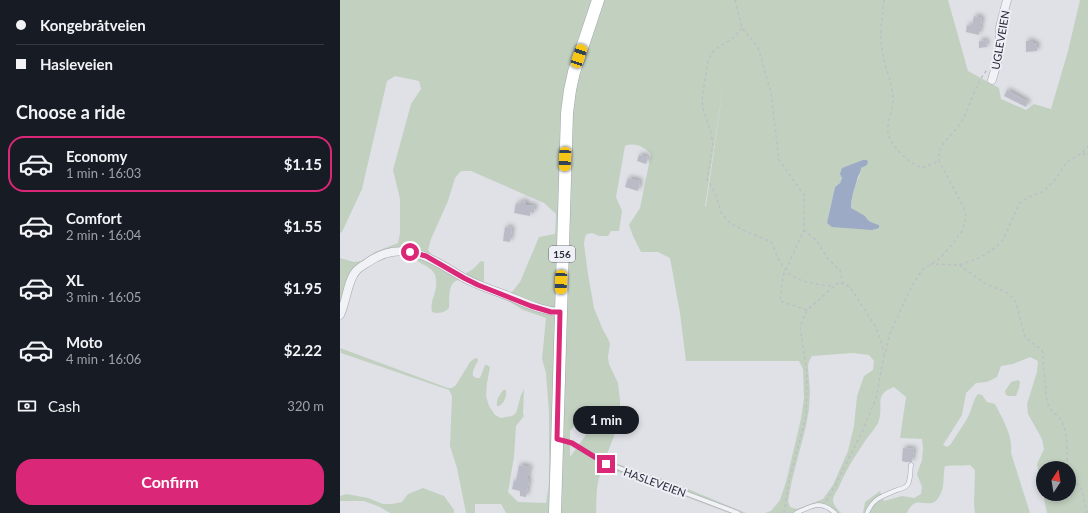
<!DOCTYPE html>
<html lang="en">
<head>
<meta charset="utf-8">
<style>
	body { margin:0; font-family:Lato,sans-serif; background:#20242c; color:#f1f3f6; height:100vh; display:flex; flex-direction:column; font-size:15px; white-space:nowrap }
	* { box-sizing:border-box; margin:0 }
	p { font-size:13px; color:#9ea1a6 }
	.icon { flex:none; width:22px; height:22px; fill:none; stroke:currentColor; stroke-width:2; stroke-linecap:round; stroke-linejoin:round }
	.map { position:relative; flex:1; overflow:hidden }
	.details { display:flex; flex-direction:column; background:#171b24; width:340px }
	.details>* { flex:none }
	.hud { display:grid; align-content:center; height:88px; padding:0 16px; background:#171b24 }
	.needle { width:26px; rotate:12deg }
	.controls { position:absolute; left:696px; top:461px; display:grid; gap:8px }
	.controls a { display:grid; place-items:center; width:40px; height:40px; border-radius:50%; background:#171b24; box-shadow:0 2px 6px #0003; font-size:20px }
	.end { position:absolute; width:18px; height:18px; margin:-9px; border:5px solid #db2777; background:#fff; box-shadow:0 0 0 2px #fff }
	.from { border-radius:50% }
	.bubble { position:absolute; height:28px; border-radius:14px; background:#171b24; box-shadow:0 2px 6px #0003; font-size:13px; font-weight:700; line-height:28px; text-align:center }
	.car { position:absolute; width:12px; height:24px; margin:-12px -6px; border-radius:5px; box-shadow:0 0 3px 1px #0007; background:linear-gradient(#f5c518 24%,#345 0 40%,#f5c518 0 76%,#345 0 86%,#f5c518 0) }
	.hud b { display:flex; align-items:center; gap:14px; height:38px; font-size:15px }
	.hud b+b { border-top:1px solid #363941 }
	.hud i { width:10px; height:10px; background:#f1f3f6 }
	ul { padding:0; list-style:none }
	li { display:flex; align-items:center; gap:12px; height:56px; margin:0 8px 6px; padding:0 8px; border:2px solid transparent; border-radius:16px }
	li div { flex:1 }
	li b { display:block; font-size:15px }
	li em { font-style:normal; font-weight:700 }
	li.on { border-color:#db2777 }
	li>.icon { width:36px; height:36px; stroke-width:1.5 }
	h2 { padding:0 16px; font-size:18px; line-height:48px }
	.pay { display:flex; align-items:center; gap:10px; height:44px; padding:0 16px; font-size:15px }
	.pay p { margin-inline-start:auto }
	.primary-button { display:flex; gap:8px; margin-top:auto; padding:8px 16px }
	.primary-button a { flex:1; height:46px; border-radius:16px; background:#db2777; color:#fff; font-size:16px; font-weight:700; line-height:46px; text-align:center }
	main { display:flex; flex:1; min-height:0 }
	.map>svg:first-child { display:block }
</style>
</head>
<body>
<main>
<section class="details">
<div class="hud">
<b><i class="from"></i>Kongebråtveien</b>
<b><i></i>Hasleveien</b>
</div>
<h2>Choose a ride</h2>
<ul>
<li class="on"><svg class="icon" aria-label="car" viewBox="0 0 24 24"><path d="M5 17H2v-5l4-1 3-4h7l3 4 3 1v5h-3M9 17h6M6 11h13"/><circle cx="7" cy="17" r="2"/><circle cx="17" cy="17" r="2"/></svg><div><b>Economy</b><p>1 min · 16:03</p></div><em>$1.15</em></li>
<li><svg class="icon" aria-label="car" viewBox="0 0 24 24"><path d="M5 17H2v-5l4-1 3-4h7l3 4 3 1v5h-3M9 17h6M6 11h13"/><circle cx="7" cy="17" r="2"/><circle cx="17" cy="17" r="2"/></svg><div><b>Comfort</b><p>2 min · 16:04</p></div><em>$1.55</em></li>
<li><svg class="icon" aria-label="car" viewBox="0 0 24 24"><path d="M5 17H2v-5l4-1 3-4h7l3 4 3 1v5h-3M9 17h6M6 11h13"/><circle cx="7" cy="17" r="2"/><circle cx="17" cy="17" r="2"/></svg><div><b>XL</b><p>3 min · 16:05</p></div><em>$1.95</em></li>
<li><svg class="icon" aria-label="car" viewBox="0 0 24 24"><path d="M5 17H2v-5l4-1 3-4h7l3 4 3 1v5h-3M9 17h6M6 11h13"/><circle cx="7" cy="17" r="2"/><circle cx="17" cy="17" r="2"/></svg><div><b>Moto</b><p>4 min · 16:06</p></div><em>$2.22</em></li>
</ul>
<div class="pay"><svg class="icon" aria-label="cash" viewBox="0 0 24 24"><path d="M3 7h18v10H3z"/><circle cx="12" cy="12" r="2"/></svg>Cash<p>320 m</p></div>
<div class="primary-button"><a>Confirm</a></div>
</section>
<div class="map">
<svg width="748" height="513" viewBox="0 0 748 513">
	<defs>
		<filter id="shadow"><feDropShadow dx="2.5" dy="-2.5" stdDeviation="2" flood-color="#0004"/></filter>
	</defs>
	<rect width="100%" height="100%" fill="#dfe1e7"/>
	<g fill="#c2d0c0" fill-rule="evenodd">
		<path d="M 0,0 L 608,0 L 628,71 L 659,88 L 661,99 L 686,110 L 694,104 L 711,109 L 728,51 L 740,0 L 748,0 L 748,513 L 707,513 L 703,494 L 729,494 L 729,468 L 703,468 L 703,493 L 697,464 L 704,449 L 702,439 L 688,414 L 687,404 L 697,372 L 698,361 L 690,357 L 673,364 L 661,366 L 657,377 L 647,382 L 636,383 L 626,393 L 622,415 L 603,445 L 607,447 L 611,444 C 616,435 623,426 628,417 C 632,410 633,399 638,394 L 642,395 L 647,402 L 655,404 C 663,420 673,435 671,453 L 690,513 L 635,513 L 634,505 L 635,470 L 630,465 C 621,466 614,465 605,466 C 602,478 606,485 599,497 C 589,513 576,491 567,513 L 523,513 L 525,502 L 540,491 L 544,501 L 562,496 L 574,498 L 581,494 L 582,487 L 577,474 L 582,460 L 583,448 L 582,439 L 560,438 L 566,397 L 554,387 C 532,395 545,406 538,423 C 535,429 529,435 525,441 C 515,456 505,472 498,489 C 496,492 493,497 493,500 C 493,505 498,510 501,513 L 490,513 L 485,508 L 479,507 L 467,510 L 462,513 L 425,513 L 431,511 L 440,500 L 446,482 L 461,419 L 464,398 L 463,369 L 459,361 L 346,361 L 340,313 L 330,258 L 318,252 L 301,252 L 293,236 L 289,225 L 300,208 L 311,154 C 303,147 296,142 285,146 L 276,197 L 282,211 L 279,231 L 271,231 L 268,236 L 259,236 L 252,233 L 247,234 L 245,237 L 244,244 L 248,274 L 254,308 L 263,330 L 267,337 L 270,343 L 268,357 L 269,364 L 278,383 L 280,401 L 280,415 L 274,436 L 267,454 L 269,458 L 275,463 L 331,482 L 406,513 L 389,513 L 276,471 L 267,469 L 263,470 C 255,481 257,500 256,513 L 166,513 L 161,504 L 135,504 L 135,513 L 126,513 L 117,468 L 110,446 L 112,396 L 109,390 L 1,353 L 0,348 L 108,388 L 112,388 L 116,385 L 130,362 L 134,359 L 137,358 L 138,360 C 136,366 132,369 133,376 L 136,378 L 140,378 L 145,365 L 147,365 L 150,367 L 147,383 L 146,396 L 149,406 L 155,415 L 161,418 L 172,416 L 176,413 L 181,395 L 184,389 L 183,414 L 184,416 L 176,426 L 174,457 L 168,492 L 178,502 L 206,503 L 209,483 L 209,413 L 206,373 L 202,359 L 206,318 L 183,310 L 170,302 L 118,280 C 107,283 110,299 109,308 C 105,313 97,314 92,312 C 89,299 100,291 95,275 C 92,268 85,266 79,262 C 77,261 75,260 74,259 C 62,253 39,256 29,264 C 23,268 18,275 15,281 L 4,315 L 0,319 L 0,258 L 14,262 L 21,261 L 35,252 L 58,243 L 60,233 L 60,199 L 53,170 L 71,104 L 81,89 L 79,81 L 55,76 L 47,81 L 22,189 L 2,232 L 0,233 ZM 384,80 L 366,206 L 365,207 ZM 528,161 C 526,163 522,166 521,168 C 520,170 521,172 520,174 C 515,185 511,196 511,208 L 531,223 L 539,225 L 487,223 L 495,187 L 500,183 L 502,178 ZM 121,171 L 131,171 L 204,203 L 216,214 L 215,234 L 199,237 L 180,282 L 172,292 L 168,292 L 144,283 L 144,262 L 141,261 L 133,269 L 125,274 L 92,255 L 88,250 L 91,239 L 108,201 L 115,178 ZM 513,353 L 529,355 L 534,361 L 533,370 L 524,376 L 517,396 L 514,426 L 508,451 L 493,485 L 483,499 L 457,509 L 450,507 L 448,501 L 452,480 L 466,426 L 469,409 L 470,392 L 468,366 L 469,361 L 472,356 ZM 250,419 L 251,428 L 230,457 L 230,431 L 239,421 L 246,421 Z"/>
		<path d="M 678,380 L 680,382 L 679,388 L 676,396 L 669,396 L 666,395 L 665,391 L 671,382 Z"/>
		<path d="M 163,390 L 166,390 C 167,397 164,403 159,406 L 157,406 C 156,399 160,395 163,390 Z"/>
		<path d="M 83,488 L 104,496 L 114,510 L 114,513 L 50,513 L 40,507 L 24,501 L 0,501 L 0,496 L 7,494 L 28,498 L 43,504 L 52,504 L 62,502 L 68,494 Z"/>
	</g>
	<path fill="#9caac5" d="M 523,160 L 526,160 L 528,161 L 527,165 L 521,168 C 521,173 518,175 517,180 C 514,190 511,198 511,208 L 525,216 C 528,222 533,223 539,225 L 539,228 L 532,230 L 492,227 L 487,223 L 495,187 L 500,183 L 502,178 L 500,174 L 502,168 Z"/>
	<g fill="#b9bcc6" filter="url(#shadow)">
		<path d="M 634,16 L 642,18 L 639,35 L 626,32 L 627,25 L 632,26 Z"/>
		<path d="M 646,40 L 647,47 L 639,48 L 639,41 Z"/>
		<path d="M 686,41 L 692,41 L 693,44 L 697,43 L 697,51 L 686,52 Z"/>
		<path d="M 667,90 L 688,102 L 686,107 L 664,96 Z"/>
		<path d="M 299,155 L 308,157 L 306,164 L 297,161 Z"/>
		<path d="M 288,178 L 300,181 L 298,191 L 285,187 Z"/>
		<path d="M 181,201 L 186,202 L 186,205 L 195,206 L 194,213 L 190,212 L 190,216 L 174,213 L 176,203 L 180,204 Z"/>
		<path d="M 165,227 L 172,228 L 170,242 L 163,241 Z"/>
		<path d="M 563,448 L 574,449 L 572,462 L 566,462 L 562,461 Z"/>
		<path d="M 179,465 L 190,467 L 187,479 L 189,480 L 186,497 L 180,496 L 180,491 L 172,489 L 174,480 L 176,481 Z"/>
	</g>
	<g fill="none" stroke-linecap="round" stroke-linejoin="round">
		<defs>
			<g id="service">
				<path d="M 218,439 L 231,443 L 266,463 L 398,513"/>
				<path d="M 456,513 C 472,506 480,499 495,513"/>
				<path d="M 527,513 C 533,498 543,496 557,490 C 561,489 566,488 568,484 C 571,478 570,471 571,465"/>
			</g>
			<g id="minor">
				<path d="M 652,80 L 659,56 L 660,41 L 660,27 L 667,0"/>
				<path d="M 0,315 C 7,301 7,280 17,270 C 20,267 24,265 27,263 C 62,237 92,259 124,278 C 137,285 152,290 166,295 C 184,302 200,311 221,312"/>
			</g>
			<path id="primary" d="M 215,513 L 227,113 L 230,90 L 234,72 L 258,0"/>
		</defs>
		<use href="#service" stroke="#a5a7b1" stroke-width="5"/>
		<use href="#minor" stroke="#a5a7b1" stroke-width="9"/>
		<use href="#primary" stroke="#9fa4b2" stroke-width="13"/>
		<g stroke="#bdbfc6" stroke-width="1.5" stroke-dasharray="3 3" stroke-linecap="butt">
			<path d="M 395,0 L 402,28 L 418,47 L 431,93 L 439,160 L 464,195 L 464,230 L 443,276 L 440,301 L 467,310"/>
			<path d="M 544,0 C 542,18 539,37 543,55 C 546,71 554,87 553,103 C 552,114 545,126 549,137 C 555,151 569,162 582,168 L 599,161"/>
			<path d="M 402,28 L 392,39 L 377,48 L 372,53 L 368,61 L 362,99 L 363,109 L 370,130 L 373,144 L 367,179 L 374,191 L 382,214 L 390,223 L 403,230 L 431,242 C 435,249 437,258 442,265 C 454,283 473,284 494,286"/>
			<path d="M 743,153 L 748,156"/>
			<path d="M 464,230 L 476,240 L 488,259 L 500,270 L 503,283"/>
			<path d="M 590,264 L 619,265 L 637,259 L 655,248 L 663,240 L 679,204 L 687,198 L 704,191 L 714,181 L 727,162 L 742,153 L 748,146"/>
			<path d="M 619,265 L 646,284 L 666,292 L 673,298 L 676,303 L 685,337 L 690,341 L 702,350 L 703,354 L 703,362 L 707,402 C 711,413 718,414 722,422 C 729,435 726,454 728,468"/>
			<path d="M 729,474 C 731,481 737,482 741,488 L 747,513"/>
			<path d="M 486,501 L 494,488 L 523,430 L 536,398 L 542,366 L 550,333 L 571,288 L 582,270 L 599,259 L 611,246 L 622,231 L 626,218 L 624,208 L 599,161 C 597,144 611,137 620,124 C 631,107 634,85 647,70"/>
			<path d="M 444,513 L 449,481 L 466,416 L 467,372 L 460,327 L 467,310 L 499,282 L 510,287 L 535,326 L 542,344 L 544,354"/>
		</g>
		<use href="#service" stroke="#f1f2f6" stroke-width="4"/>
		<use href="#minor" stroke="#f1f2f6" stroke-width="8"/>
		<use href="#primary" stroke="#fff" stroke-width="12"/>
	</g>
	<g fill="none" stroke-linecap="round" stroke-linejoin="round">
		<path stroke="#db2777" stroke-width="5" d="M 70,252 L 86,256 L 124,278 L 138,285 L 191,306 L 211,312 L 220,312 L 217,439 L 232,443 L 266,464"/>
	</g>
	<g text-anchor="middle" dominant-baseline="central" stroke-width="4" stroke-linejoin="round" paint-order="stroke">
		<rect fill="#eef0f5" stroke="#646874" stroke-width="1" x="209" y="246" width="26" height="16" rx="3"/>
		<g font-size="10" font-weight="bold" fill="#292d3d">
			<text x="222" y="254">156</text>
		</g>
		<g font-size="11" fill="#292d3d" stroke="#eef0f5">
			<text transform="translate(660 40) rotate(-80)">UGLEVEIEN</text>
			<text transform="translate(315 482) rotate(20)">HASLEVEIEN</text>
		</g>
	</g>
</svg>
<div class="controls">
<a><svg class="needle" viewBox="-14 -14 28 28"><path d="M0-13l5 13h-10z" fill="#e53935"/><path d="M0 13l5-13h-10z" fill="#9ea1a6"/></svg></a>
</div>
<i class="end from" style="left:70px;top:252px"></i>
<i class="end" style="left:266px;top:464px"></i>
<div class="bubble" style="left:233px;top:406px;width:66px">1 min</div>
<i class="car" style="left:239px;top:56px;rotate:19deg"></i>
<i class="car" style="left:225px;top:159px;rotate:182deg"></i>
<i class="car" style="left:221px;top:282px;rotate:182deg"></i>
</div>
</main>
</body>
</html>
